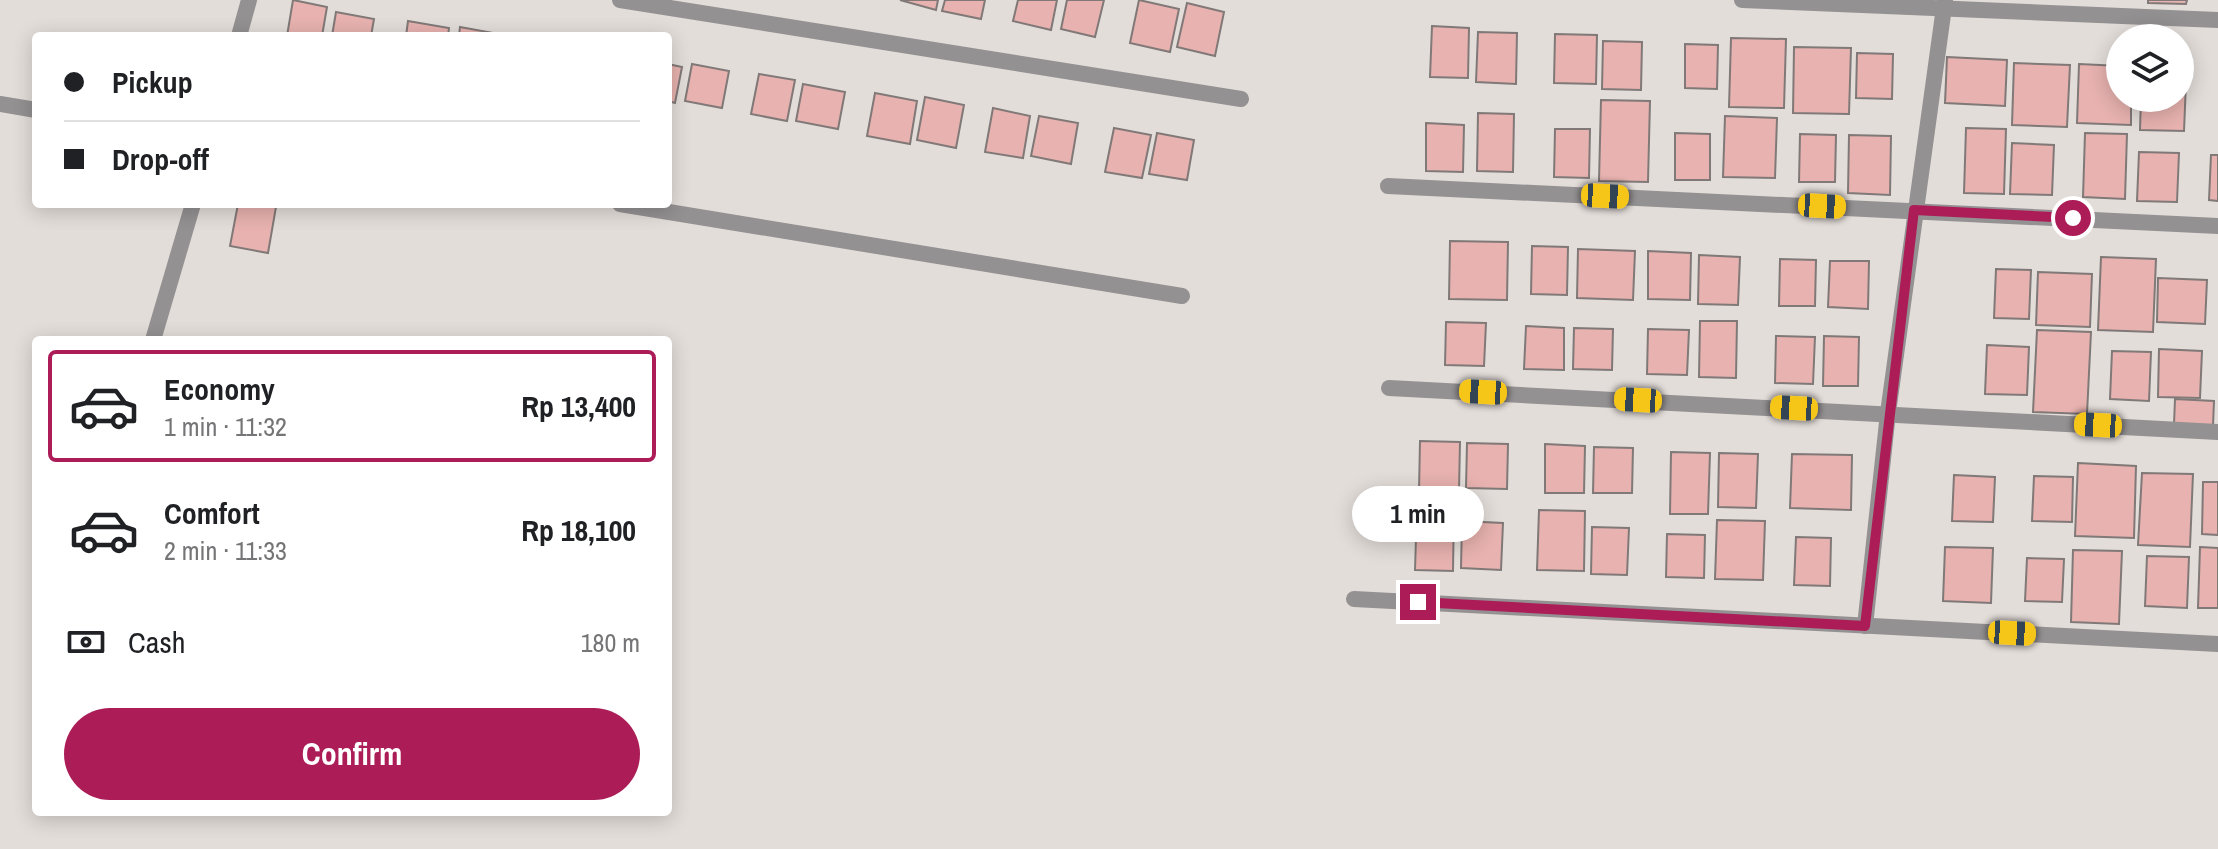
<!DOCTYPE html>
<html lang="en">
<head>
<meta charset="utf-8">
<style>
	body { margin:0; font-family:"Archivo Narrow",sans-serif; background:#f6f6f6; color:#202124; height:100vh; display:flex; flex-direction:column; font-size:30px; white-space:nowrap }
	* { box-sizing:border-box; margin:0 }
	p { font-size:26px; color:#757577 }
	.icon { flex:none; width:44px; height:44px; fill:none; stroke:currentColor; stroke-width:2; stroke-linecap:round; stroke-linejoin:round }
	.map { position:relative; flex:1; overflow:hidden }
	.drawer { position:absolute; left:32px; top:336px; width:640px; height:480px; display:flex; flex-direction:column; background:#fff; border-radius:8px; box-shadow:0 4px 20px #0003 }
	.drawer>* { flex:none }
	.hud { position:absolute; left:32px; top:32px; width:640px; height:176px; border-radius:8px; box-shadow:0 4px 20px #0003; display:grid; align-content:center; height:176px; padding:0 32px; background:#fff }
	.fabs { position:absolute; left:2106px; top:24px; display:grid; gap:16px }
	.fabs a { display:grid; place-items:center; width:88px; height:88px; border-radius:50%; background:#fff; box-shadow:0 4px 20px #0003; font-size:40px }
	.end { position:absolute; width:36px; height:36px; margin:-18px; border:10px solid #ac1d58; background:#fff; box-shadow:0 0 0 4px #fff }
	.from { border-radius:50% }
	.bubble { position:absolute; height:56px; border-radius:28px; background:#fff; box-shadow:0 4px 20px #0003; font-size:26px; font-weight:700; line-height:56px; text-align:center }
	.car { position:absolute; width:24px; height:48px; margin:-24px -12px; border-radius:10px; box-shadow:0 0 6px 2px #0007; background:linear-gradient(#f5c518 24%,#345 0 40%,#f5c518 0 76%,#345 0 86%,#f5c518 0) }
	.hud b { display:flex; align-items:center; gap:28px; height:76px; font-size:30px }
	.hud b+b { border-top:2px solid #e0e0e0 }
	.hud i { width:20px; height:20px; background:#202124 }
	ul { padding:14px 0 0; list-style:none }
	li { display:flex; align-items:center; gap:24px; height:112px; margin:0 16px 12px; padding:0 16px; border:4px solid transparent; border-radius:8px }
	li div { flex:1 }
	li b { display:block; font-size:30px }
	li em { font-style:normal; font-weight:700 }
	li.selected { border-color:#ac1d58 }
	li>.icon { width:72px; height:72px; stroke-width:1.5 }
	.pay { display:flex; align-items:center; gap:20px; height:88px; padding:0 32px; font-size:30px }
	.pay p { margin-inline-start:auto }
	.cta { display:flex; gap:16px; margin-top:auto; padding:16px 32px }
	.cta a { flex:1; height:92px; border-radius:48px; background:#ac1d58; color:#fff; font-size:32px; font-weight:700; line-height:92px; text-align:center }
	.map>svg:first-child { display:block }
</style>
</head>
<body>
<div class="map">
<svg width="2218" height="849" viewBox="0 0 2218 849">
	<rect width="100%" height="100%" fill="#e3ddd9"/>
	<g fill="#e7b2af" stroke="#807978" stroke-width="2">
		<path d="M 293,0 L 327,7 L 322,36 L 287,36 Z"/>
		<path d="M 900,0 L 938,0 L 936,10 Z"/>
		<path d="M 945,0 L 985,0 L 981,19 L 942,11 Z"/>
		<path d="M 1018,0 L 1057,0 L 1051,30 L 1013,21 Z"/>
		<path d="M 1067,0 L 1104,0 L 1095,37 L 1061,29 Z"/>
		<path d="M 1139,0 L 1179,9 L 1170,52 L 1130,43 Z"/>
		<path d="M 2148,0 L 2187,0 L 2186,4 L 2148,3 Z"/>
		<path d="M 1187,3 L 1224,12 L 1215,56 L 1177,47 Z"/>
		<path d="M 336,12 L 374,19 L 371,36 L 332,36 Z"/>
		<path d="M 408,21 L 449,28 L 448,36 L 406,36 Z"/>
		<path d="M 1432,26 L 1469,28 L 1468,78 L 1430,77 Z"/>
		<path d="M 460,27 L 499,34 L 499,36 L 459,36 Z"/>
		<path d="M 1478,32 L 1517,33 L 1516,84 L 1476,82 Z"/>
		<path d="M 1555,34 L 1597,35 L 1596,84 L 1554,83 Z"/>
		<path d="M 1731,38 L 1786,39 L 1784,108 L 1729,107 Z"/>
		<path d="M 1603,41 L 1642,42 L 1641,90 L 1602,89 Z"/>
		<path d="M 1685,44 L 1718,45 L 1717,89 L 1685,88 Z"/>
		<path d="M 1794,47 L 1851,48 L 1849,114 L 1793,113 Z"/>
		<path d="M 1857,53 L 1893,54 L 1892,99 L 1856,98 Z"/>
		<path d="M 1947,57 L 2007,60 L 2005,106 L 1945,103 Z"/>
		<path d="M 2180,57 L 2187,58 L 2184,131 L 2140,130 L 2141,98 L 2180,98 Z"/>
		<path d="M 2014,63 L 2070,65 L 2067,127 L 2012,125 Z"/>
		<path d="M 668,64 L 682,67 L 675,103 L 668,101 Z"/>
		<path d="M 692,64 L 729,71 L 722,108 L 685,101 Z"/>
		<path d="M 2079,64 L 2120,66 L 2120,98 L 2131,98 L 2131,125 L 2077,123 Z"/>
		<path d="M 759,74 L 795,80 L 787,121 L 751,114 Z"/>
		<path d="M 803,84 L 845,92 L 838,129 L 796,121 Z"/>
		<path d="M 875,93 L 917,101 L 910,144 L 867,136 Z"/>
		<path d="M 925,97 L 964,105 L 956,148 L 917,140 Z"/>
		<path d="M 1601,100 L 1650,101 L 1648,182 L 1599,181 Z"/>
		<path d="M 993,108 L 1030,116 L 1023,158 L 985,152 Z"/>
		<path d="M 1478,113 L 1514,114 L 1513,172 L 1477,171 Z"/>
		<path d="M 1039,116 L 1078,123 L 1071,164 L 1031,156 Z"/>
		<path d="M 1725,116 L 1777,118 L 1775,178 L 1723,177 Z"/>
		<path d="M 1426,123 L 1464,125 L 1463,172 L 1426,171 Z"/>
		<path d="M 1114,128 L 1151,135 L 1142,178 L 1105,172 Z"/>
		<path d="M 1966,128 L 2006,129 L 2004,194 L 1964,193 Z"/>
		<path d="M 1555,129 L 1590,129 L 1589,178 L 1554,177 Z"/>
		<path d="M 1157,133 L 1194,140 L 1187,180 L 1149,174 Z"/>
		<path d="M 1675,133 L 1710,134 L 1710,180 L 1675,180 Z"/>
		<path d="M 2085,133 L 2127,134 L 2125,199 L 2083,197 Z"/>
		<path d="M 1800,134 L 1836,135 L 1835,182 L 1799,182 Z"/>
		<path d="M 1849,135 L 1891,136 L 1890,195 L 1848,193 Z"/>
		<path d="M 2012,143 L 2054,145 L 2052,195 L 2010,194 Z"/>
		<path d="M 2139,152 L 2179,153 L 2177,202 L 2137,201 Z"/>
		<path d="M 2211,155 L 2218,155 L 2218,201 L 2209,200 Z"/>
		<path d="M 238,204 L 276,207 L 268,253 L 230,246 Z"/>
		<path d="M 1450,241 L 1508,242 L 1507,300 L 1449,299 Z"/>
		<path d="M 1532,246 L 1568,247 L 1567,295 L 1531,294 Z"/>
		<path d="M 1578,249 L 1635,251 L 1633,300 L 1577,298 Z"/>
		<path d="M 1648,251 L 1691,253 L 1690,300 L 1648,299 Z"/>
		<path d="M 1699,255 L 1740,257 L 1738,305 L 1698,304 Z"/>
		<path d="M 2101,257 L 2156,259 L 2153,332 L 2098,330 Z"/>
		<path d="M 1780,259 L 1816,260 L 1815,306 L 1779,306 Z"/>
		<path d="M 1830,261 L 1869,261 L 1868,309 L 1828,307 Z"/>
		<path d="M 1996,269 L 2031,270 L 2029,319 L 1994,318 Z"/>
		<path d="M 2038,272 L 2092,274 L 2090,327 L 2036,325 Z"/>
		<path d="M 2158,278 L 2207,280 L 2205,324 L 2157,322 Z"/>
		<path d="M 1700,321 L 1737,321 L 1736,378 L 1699,377 Z"/>
		<path d="M 1446,322 L 1486,323 L 1484,366 L 1445,365 Z"/>
		<path d="M 1526,326 L 1564,328 L 1564,370 L 1524,369 Z"/>
		<path d="M 1574,328 L 1613,329 L 1612,370 L 1573,369 Z"/>
		<path d="M 1648,329 L 1689,330 L 1687,375 L 1647,374 Z"/>
		<path d="M 2037,330 L 2091,332 L 2087,414 L 2033,412 Z"/>
		<path d="M 1776,336 L 1815,337 L 1813,384 L 1775,383 Z"/>
		<path d="M 1824,336 L 1859,337 L 1858,386 L 1823,386 Z"/>
		<path d="M 1987,345 L 2029,347 L 2027,395 L 1985,394 Z"/>
		<path d="M 2159,349 L 2202,351 L 2200,398 L 2158,397 Z"/>
		<path d="M 2112,351 L 2151,352 L 2149,401 L 2110,399 Z"/>
		<path d="M 2175,399 L 2214,401 L 2213,426 L 2174,424 Z"/>
		<path d="M 1420,441 L 1460,442 L 1459,491 L 1419,491 Z"/>
		<path d="M 1467,443 L 1508,444 L 1507,489 L 1466,488 Z"/>
		<path d="M 1545,444 L 1585,446 L 1584,493 L 1545,493 Z"/>
		<path d="M 1594,447 L 1633,448 L 1632,493 L 1593,493 Z"/>
		<path d="M 1671,452 L 1710,453 L 1708,514 L 1670,514 Z"/>
		<path d="M 1719,453 L 1758,454 L 1756,508 L 1718,507 Z"/>
		<path d="M 1792,454 L 1852,455 L 1851,510 L 1790,508 Z"/>
		<path d="M 2078,463 L 2136,466 L 2134,538 L 2075,536 Z"/>
		<path d="M 2142,473 L 2193,474 L 2190,547 L 2138,545 Z"/>
		<path d="M 1954,475 L 1995,477 L 1993,522 L 1952,521 Z"/>
		<path d="M 2034,476 L 2073,477 L 2072,522 L 2032,521 Z"/>
		<path d="M 2203,482 L 2218,482 L 2218,535 L 2202,534 Z"/>
		<path d="M 1417,505 L 1454,506 L 1453,571 L 1415,570 Z"/>
		<path d="M 1539,510 L 1585,511 L 1584,571 L 1537,570 Z"/>
		<path d="M 1717,520 L 1765,521 L 1763,580 L 1715,579 Z"/>
		<path d="M 1462,521 L 1503,523 L 1501,570 L 1461,568 Z"/>
		<path d="M 1592,527 L 1629,528 L 1627,575 L 1591,574 Z"/>
		<path d="M 1667,534 L 1705,535 L 1704,578 L 1666,577 Z"/>
		<path d="M 1796,537 L 1831,538 L 1830,586 L 1794,585 Z"/>
		<path d="M 1945,547 L 1993,548 L 1991,603 L 1943,601 Z"/>
		<path d="M 2200,547 L 2218,548 L 2218,608 L 2198,608 Z"/>
		<path d="M 2073,550 L 2122,551 L 2119,624 L 2071,622 Z"/>
		<path d="M 2147,556 L 2189,557 L 2187,608 L 2145,606 Z"/>
		<path d="M 2027,558 L 2064,559 L 2062,602 L 2025,601 Z"/>
	</g>
	<g fill="none" stroke-linecap="round" stroke-linejoin="round">
		<g stroke="#949193" stroke-width="16">
			<path d="M 620,0 L 1241,99"/>
			<path d="M 1742,0 L 2218,20"/>
			<path d="M 239,36 L 249,0"/>
			<path d="M 0,104 L 36,110"/>
			<path d="M 1388,186 L 2218,226"/>
			<path d="M 620,204 L 1182,296"/>
			<path d="M 153,340 L 193,204"/>
			<path d="M 1389,388 L 2218,432"/>
			<path d="M 1354,599 L 2218,644"/>
			<path d="M 1865,626 L 1888,413 L 1945,0"/>
		</g>
	</g>
	<g fill="none" stroke-linecap="round" stroke-linejoin="round">
		<path stroke="#ac1d58" stroke-width="10" d="M 1418,602 L 1865,626 L 1914,210 L 2073,218"/>
	</g>
</svg>
<div class="fabs">
<a><svg class="icon" aria-label="layers" viewBox="0 0 24 24"><path d="M12 4l9 5-9 5-9-5zM3 14l9 5 9-5"/></svg></a>
</div>
<i class="end from" style="left:2073px;top:218px"></i>
<i class="end" style="left:1418px;top:602px"></i>
<div class="bubble" style="left:1352px;top:486px;width:132px">1 min</div>
<i class="car" style="left:1605px;top:196px;rotate:93deg"></i>
<i class="car" style="left:1822px;top:206px;rotate:93deg"></i>
<i class="car" style="left:1483px;top:392px;rotate:273deg"></i>
<i class="car" style="left:1638px;top:400px;rotate:273deg"></i>
<i class="car" style="left:1794px;top:408px;rotate:273deg"></i>
<i class="car" style="left:2098px;top:425px;rotate:273deg"></i>
<i class="car" style="left:2012px;top:633px;rotate:93deg"></i>
<div class="hud">
<b><i class="from"></i>Pickup</b>
<b><i></i>Drop-off</b>
</div>
<section class="drawer">
<ul>
<li class="selected"><svg class="icon" aria-label="car" viewBox="0 0 24 24"><path d="M5 17H2v-5l4-1 3-4h7l3 4 3 1v5h-3M9 17h6M6 11h13"/><circle cx="7" cy="17" r="2"/><circle cx="17" cy="17" r="2"/></svg><div><b>Economy</b><p>1 min · 11:32</p></div><em>Rp 13,400</em></li>
<li><svg class="icon" aria-label="car" viewBox="0 0 24 24"><path d="M5 17H2v-5l4-1 3-4h7l3 4 3 1v5h-3M9 17h6M6 11h13"/><circle cx="7" cy="17" r="2"/><circle cx="17" cy="17" r="2"/></svg><div><b>Comfort</b><p>2 min · 11:33</p></div><em>Rp 18,100</em></li>
</ul>
<div class="pay"><svg class="icon" aria-label="cash" viewBox="0 0 24 24"><path d="M3 7h18v10H3z"/><circle cx="12" cy="12" r="2"/></svg>Cash<p>180 m</p></div>
<div class="cta"><a>Confirm</a></div>
</section>
</div>
</body>
</html>
